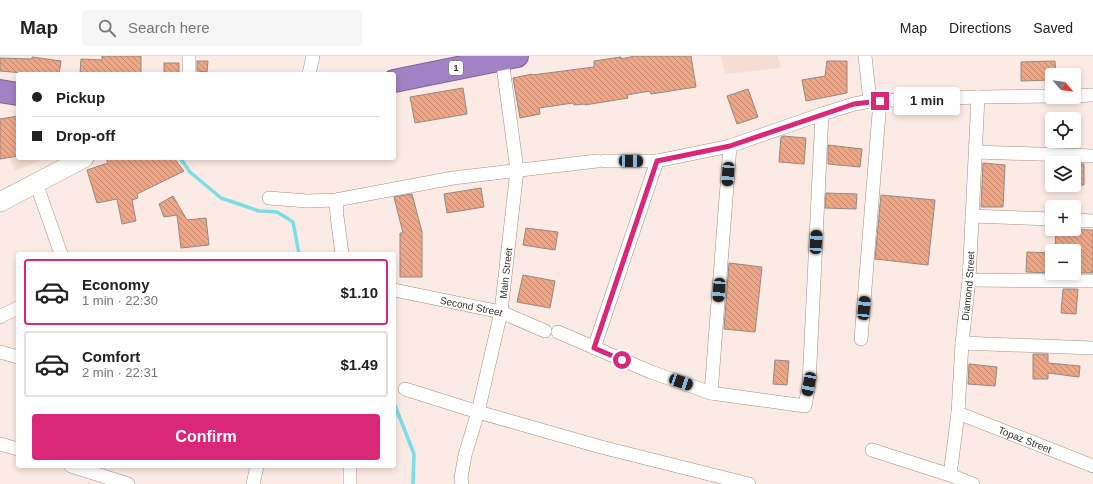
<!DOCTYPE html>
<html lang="en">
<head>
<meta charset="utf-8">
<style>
	body { margin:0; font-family:Arial,sans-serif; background:#f6f6f6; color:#222; height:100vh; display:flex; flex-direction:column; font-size:15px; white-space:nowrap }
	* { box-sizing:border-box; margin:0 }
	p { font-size:13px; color:#767676 }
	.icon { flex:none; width:22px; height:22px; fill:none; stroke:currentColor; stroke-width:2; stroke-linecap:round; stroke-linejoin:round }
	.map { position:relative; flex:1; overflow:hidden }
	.side { position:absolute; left:16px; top:196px; width:380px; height:216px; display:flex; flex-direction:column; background:#fff; border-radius:4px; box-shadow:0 2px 6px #0003 }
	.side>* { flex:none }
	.hud { position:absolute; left:16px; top:16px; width:380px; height:88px; border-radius:4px; box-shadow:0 2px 6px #0003; display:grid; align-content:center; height:88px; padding:0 16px; background:#fff }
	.needle { width:26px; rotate:119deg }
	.tools { position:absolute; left:1045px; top:12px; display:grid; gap:8px }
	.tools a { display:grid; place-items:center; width:36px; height:36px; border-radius:4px; background:#fff; box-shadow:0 2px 6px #0003; font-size:20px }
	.end { position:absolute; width:18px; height:18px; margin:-9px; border:5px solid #db2777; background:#fff; box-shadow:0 0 0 2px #fff }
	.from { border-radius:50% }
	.bubble { position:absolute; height:28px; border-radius:4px; background:#fff; box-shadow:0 2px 6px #0003; font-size:13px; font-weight:700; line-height:28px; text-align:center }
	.car { position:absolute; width:12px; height:24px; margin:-12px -6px; border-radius:5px; box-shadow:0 0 3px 1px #0007; background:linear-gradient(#222 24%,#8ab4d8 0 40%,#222 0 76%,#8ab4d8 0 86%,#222 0) }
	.hud b { display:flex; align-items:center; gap:14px; height:38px; font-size:15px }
	.hud b+b { border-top:1px solid #e0e0e0 }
	.hud i { width:10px; height:10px; background:#222 }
	ul { padding:7px 0 0; list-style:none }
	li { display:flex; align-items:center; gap:12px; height:66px; margin:0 8px 6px; padding:0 8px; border:2px solid #e0e0e0; border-radius:4px }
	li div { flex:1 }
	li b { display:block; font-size:15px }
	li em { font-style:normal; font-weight:700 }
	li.current { border-color:#db2777 }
	li>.icon { width:36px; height:36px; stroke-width:1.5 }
	.primary-button { display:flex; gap:8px; margin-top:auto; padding:8px 16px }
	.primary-button a { flex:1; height:46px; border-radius:4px; background:#db2777; color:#fff; font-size:16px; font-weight:700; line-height:46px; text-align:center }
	header { display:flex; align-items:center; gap:24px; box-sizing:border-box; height:56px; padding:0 20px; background:#fff; border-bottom:1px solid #e0e0e0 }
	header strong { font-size:19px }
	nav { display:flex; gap:22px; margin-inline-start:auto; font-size:14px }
	.search { width:280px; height:36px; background:#f6f6f6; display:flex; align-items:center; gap:10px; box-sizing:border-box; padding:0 14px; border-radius:4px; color:#767676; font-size:15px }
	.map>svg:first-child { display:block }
</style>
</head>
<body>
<header>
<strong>Map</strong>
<div class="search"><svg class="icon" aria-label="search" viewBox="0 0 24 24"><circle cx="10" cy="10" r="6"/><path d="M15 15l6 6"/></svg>Search here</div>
<nav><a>Map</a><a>Directions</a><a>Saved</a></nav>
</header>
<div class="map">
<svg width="1093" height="428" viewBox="0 0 1093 428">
	<defs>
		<pattern id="building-back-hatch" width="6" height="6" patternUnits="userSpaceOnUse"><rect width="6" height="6" fill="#eea686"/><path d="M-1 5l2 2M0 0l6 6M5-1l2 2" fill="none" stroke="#c2886e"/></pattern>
	</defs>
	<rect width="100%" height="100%" fill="#fbebe4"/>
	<g fill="#f4ddd2">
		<path d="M 721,0 L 778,0 L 781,12 L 725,18 Z"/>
		<path d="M 18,85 L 18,102 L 46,102 L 15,115 L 9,102 L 0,88 Z"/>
	</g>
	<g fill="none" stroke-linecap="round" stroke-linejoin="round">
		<g stroke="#79dee7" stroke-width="3.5">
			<path d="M 180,102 L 190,116 L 221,142 L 259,155 L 277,156 L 293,166 L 299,198"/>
			<path d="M 394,347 L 414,398 L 413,428"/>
		</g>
	</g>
	<g fill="url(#building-back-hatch)" stroke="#968882">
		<path d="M 102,0 L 141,0 L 141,18 L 80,18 L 81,3 L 102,4 Z"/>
		<path d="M 635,0 L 691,0 L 696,31 L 651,38 L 650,35 L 627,39 L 628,42 L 585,49 L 585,48 L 574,49 L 573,47 L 539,52 L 540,58 L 520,62 L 513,22 L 532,18 L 532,19 L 594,11 L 594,5 L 621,1 L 621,3 Z"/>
		<path d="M 32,1 L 61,5 L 59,18 L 34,18 L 0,15 L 0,2 L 32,3 Z"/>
		<path d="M 197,5 L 208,5 L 207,16 L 197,15 Z"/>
		<path d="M 827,5 L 847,5 L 847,37 L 806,45 L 802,24 L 825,20 Z"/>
		<path d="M 1055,5 L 1056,19 L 1052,19 L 1052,24 L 1021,25 L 1021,6 Z"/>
		<rect x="164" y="7" width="15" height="11"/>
		<path d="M 463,32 L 467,58 L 415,67 L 410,41 Z"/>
		<path d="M 748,33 L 758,61 L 737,68 L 727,40 Z"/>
		<path d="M 18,60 L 18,100 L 0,103 L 0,63 Z"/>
		<path d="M 783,80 L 806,82 L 804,108 L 779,106 L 781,81 Z"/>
		<path d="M 828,89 L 862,93 L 860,111 L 828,108 Z"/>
		<path d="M 106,102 L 174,102 L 184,115 L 137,138 L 138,142 L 132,144 L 136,165 L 122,168 L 117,143 L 97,147 L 87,114 L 108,107 Z"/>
		<path d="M 983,107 L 1005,109 L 1003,151 L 981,151 Z"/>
		<path d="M 1074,107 L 1084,108 L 1084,129 L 1074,129 Z"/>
		<path d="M 481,132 L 484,151 L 447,157 L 444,138 Z"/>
		<path d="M 826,137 L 857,138 L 856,153 L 825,152 Z"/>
		<path d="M 412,138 L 422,176 L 422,221 L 400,221 L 400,177 L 403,177 L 394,141 Z"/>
		<path d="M 881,139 L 935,144 L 928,209 L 875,203 Z"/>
		<path d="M 173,140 L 187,164 L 206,162 L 209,189 L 181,192 L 177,159 L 164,161 L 159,148 Z"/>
		<path d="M 526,172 L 558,176 L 555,194 L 523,189 Z"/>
		<path d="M 1056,173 L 1093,174 L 1093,217 L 1074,217 L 1074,193 L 1055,193 Z"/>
		<path d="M 1027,196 L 1052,197 L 1052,217 L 1026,216 Z"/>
		<path d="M 729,207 L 762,211 L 755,276 L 724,273 Z"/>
		<path d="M 523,219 L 555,225 L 550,252 L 517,246 Z"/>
		<path d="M 1063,233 L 1078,233 L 1076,258 L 1061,257 Z"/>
		<path d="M 1033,298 L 1048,298 L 1048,307 L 1080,310 L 1079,321 L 1048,317 L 1048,323 L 1033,323 Z"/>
		<path d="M 775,304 L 789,305 L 787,329 L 773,328 Z"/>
		<path d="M 969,308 L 997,311 L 995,330 L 968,328 Z"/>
	</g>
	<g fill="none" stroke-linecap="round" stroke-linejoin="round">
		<defs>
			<g id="street">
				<path d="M 865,0 L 870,45"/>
				<path d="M 189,18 L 189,0"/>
				<path d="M 309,18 L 313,0"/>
				<path d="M 1074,40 L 1093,39"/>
				<path d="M 976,96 L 1093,100"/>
				<path d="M 604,105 L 657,105 L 730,90 L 822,58 L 854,48 L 870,45 L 978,41 L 1052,40"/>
				<path d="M 36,127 L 61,198"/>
				<path d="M 269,142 L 307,145 L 336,144 L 453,122 L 597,105"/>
				<path d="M 336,144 L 337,160 L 342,198"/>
				<path d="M 972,160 L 1052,163"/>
				<path d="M 1074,164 L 1093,165"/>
				<path d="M 969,224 L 1093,225"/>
				<path id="s1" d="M 394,234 L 501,256 L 545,275"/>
				<path d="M 0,261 L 3,259 L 18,252"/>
				<path d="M 558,276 L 651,316 L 711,337 L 805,350 L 809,328 L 822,58"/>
				<path d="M 861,283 L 880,45"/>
				<path d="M 962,287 L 1093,292"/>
				<path d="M 594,292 L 657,105"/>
				<path d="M 0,296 L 18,301"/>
				<path d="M 405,333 L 478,356 L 601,391 L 749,428"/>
				<path d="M 711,337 L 730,90"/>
				<path id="s2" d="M 958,357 L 1093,410"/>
				<path d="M 0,388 L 18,393"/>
				<path d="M 872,394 L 950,419 L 973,428"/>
				<path d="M 71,410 L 128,428"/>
				<path d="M 350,410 L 350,428"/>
				<path id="s3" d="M 950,419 L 958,357 L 962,287 L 969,224 L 978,41"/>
				<path d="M 253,428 L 257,410"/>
				<path id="s4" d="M 462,428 L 461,422 L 465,399 L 478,356 L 501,256 L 517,114 L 502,3"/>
			</g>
			<path id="secondary" d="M 0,146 L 84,102"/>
			<g id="highway">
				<path d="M 394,25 L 517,0"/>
				<path d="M 0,35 L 18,38"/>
			</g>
		</defs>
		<use href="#street" stroke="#9e908a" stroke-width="14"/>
		<use href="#secondary" stroke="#9e908a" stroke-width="20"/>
		<use href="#highway" stroke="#7c6590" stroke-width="24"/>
		<use href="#street" stroke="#fff" stroke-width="13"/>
		<use href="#secondary" stroke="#fff" stroke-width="19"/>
		<use href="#highway" stroke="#a182c5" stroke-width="22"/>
	</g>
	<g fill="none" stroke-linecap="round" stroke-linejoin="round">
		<path stroke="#db2777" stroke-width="5" d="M 622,304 L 594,292 L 657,105 L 730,90 L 854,48 L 880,45"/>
	</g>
	<g text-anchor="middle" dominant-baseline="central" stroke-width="3.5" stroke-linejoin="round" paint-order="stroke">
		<rect fill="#fff" stroke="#726e6c" stroke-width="1" x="449" y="5" width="14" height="14" rx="3"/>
		<g font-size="9" font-weight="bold" fill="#36302d">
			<text x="456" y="12">1</text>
		</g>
		<g font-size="10" fill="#36302d" stroke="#fff">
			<text stroke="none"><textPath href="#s4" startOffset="216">Main Street</textPath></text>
			<text stroke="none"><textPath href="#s3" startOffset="190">Diamond Street</textPath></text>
			<text stroke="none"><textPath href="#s1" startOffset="79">Second Street</textPath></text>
			<text stroke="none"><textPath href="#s2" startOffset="72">Topaz Street</textPath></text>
		</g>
	</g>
</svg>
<div class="tools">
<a><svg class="needle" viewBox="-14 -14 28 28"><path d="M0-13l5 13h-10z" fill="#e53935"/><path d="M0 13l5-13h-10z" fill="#767676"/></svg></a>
<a><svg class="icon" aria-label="locate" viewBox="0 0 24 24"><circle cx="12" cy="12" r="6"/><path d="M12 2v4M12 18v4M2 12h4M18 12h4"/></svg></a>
<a><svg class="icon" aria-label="layers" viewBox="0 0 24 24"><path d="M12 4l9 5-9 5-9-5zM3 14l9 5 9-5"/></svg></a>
<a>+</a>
<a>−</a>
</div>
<i class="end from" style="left:622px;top:304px"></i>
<i class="end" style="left:880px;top:45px"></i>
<div class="bubble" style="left:894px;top:31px;width:66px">1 min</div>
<i class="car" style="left:631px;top:105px;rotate:91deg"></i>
<i class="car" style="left:728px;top:118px;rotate:184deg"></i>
<i class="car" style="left:816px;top:186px;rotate:3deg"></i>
<i class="car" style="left:719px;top:234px;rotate:184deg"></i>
<i class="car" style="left:864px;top:252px;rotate:5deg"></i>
<i class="car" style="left:681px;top:326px;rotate:109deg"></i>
<i class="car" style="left:809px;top:328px;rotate:191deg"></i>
<div class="hud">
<b><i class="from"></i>Pickup</b>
<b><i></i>Drop-off</b>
</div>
<section class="side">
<ul>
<li class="current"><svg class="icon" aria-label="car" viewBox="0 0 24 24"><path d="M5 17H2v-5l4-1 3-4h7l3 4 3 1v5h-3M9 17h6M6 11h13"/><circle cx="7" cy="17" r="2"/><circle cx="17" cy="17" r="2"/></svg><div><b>Economy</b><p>1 min · 22:30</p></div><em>$1.10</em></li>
<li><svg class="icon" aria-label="car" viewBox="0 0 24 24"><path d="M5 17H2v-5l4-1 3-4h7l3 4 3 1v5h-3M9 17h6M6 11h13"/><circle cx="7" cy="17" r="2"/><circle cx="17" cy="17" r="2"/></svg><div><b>Comfort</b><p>2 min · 22:31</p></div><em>$1.49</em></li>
</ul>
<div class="primary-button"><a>Confirm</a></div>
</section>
</div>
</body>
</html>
